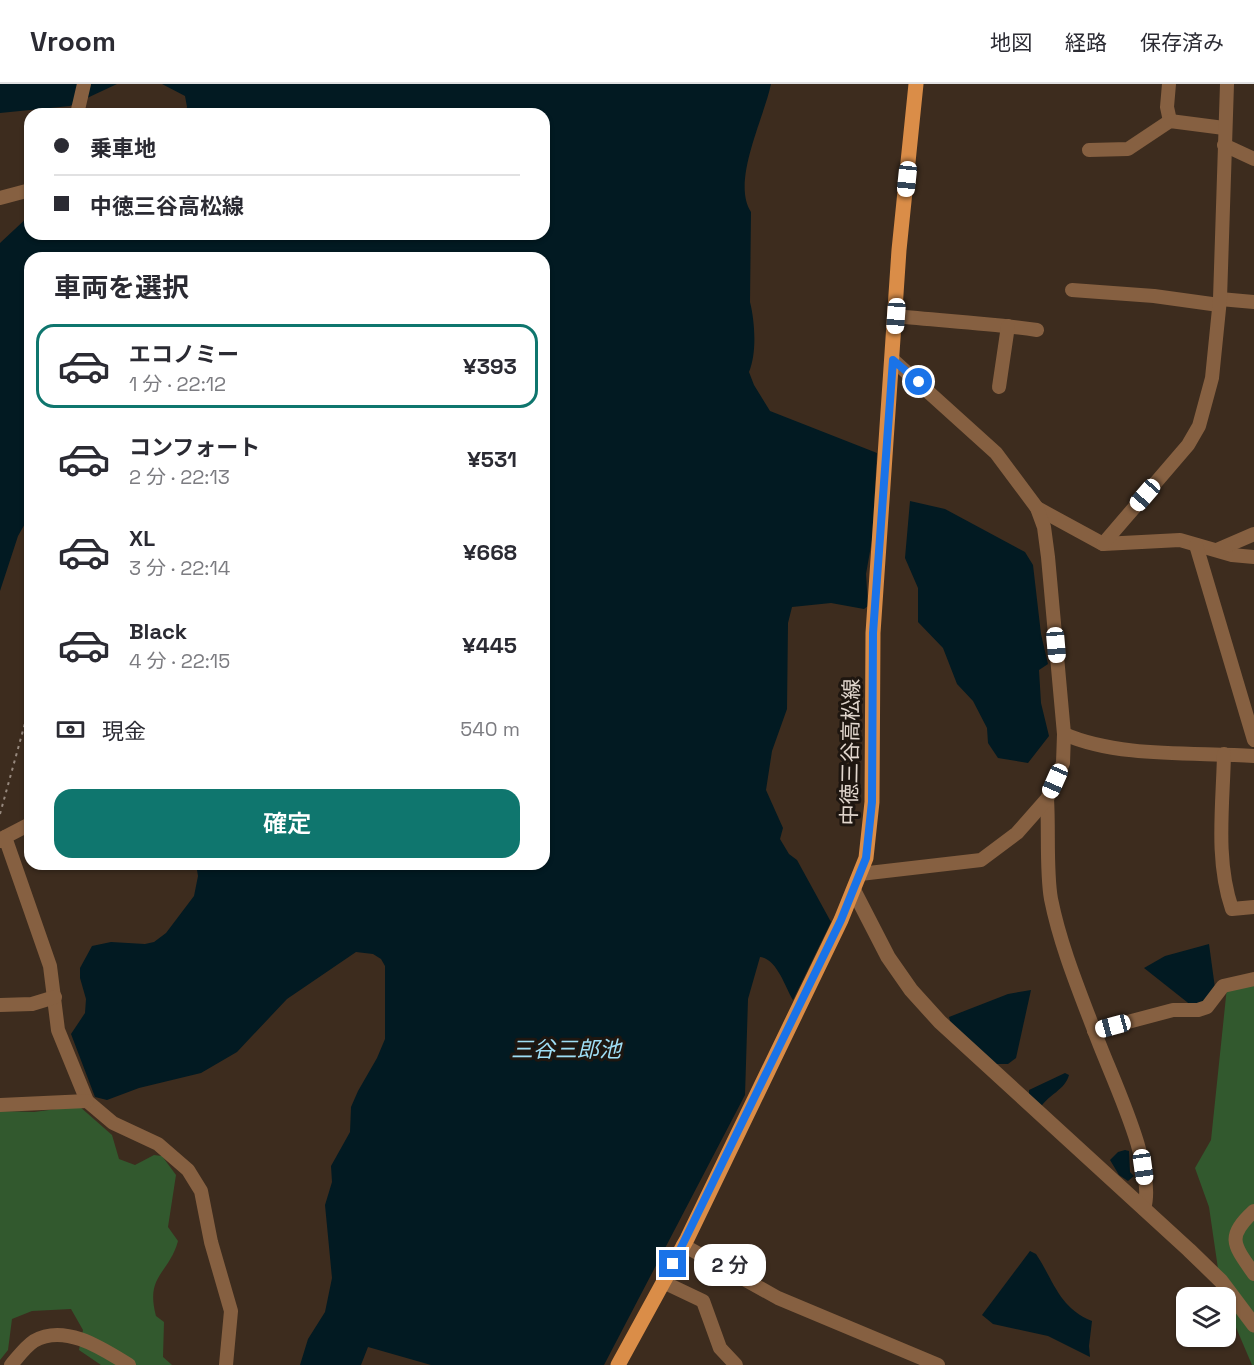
<!DOCTYPE html>
<html lang="ja">
<head>
<meta charset="utf-8">
<style>
	body { margin:0; font-family:"Space Grotesk","Noto Sans JP",sans-serif; background:#f7f7f7; color:#2b2b33; height:100vh; display:flex; flex-direction:column; font-size:22px; white-space:nowrap }
	* { box-sizing:border-box; margin:0 }
	p { font-size:20px; color:#7c7c81 }
	.icon { flex:none; width:33px; height:33px; fill:none; stroke:currentColor; stroke-width:2; stroke-linecap:round; stroke-linejoin:round }
	.map { position:relative; flex:1; overflow:hidden }
	.drawer { position:absolute; left:24px; top:168px; width:526px; height:618px; display:flex; flex-direction:column; background:#fff; border-radius:18px; box-shadow:0 2px 4px #0004 }
	.drawer>* { flex:none }
	.guide { position:absolute; left:24px; top:24px; width:526px; height:132px; border-radius:18px; box-shadow:0 2px 4px #0004; display:grid; align-content:center; height:132px; padding:0 30px; background:#fff }
	.tools { position:absolute; left:1176px; top:1203px; display:grid; gap:12px }
	.tools a { display:grid; place-items:center; width:60px; height:60px; border-radius:12px; background:#fff; box-shadow:0 2px 4px #0004; font-size:30px }
	.end { position:absolute; width:27px; height:27px; margin:-14px; border:8px solid #1a73e8; background:#fff; box-shadow:0 0 0 3px #fff }
	.from { border-radius:50% }
	.bubble { position:absolute; height:42px; border-radius:18px; background:#fff; box-shadow:0 2px 4px #0004; font-size:20px; font-weight:600; line-height:42px; text-align:center }
	.car { position:absolute; width:18px; height:36px; margin:-18px -9px; border-radius:8px; box-shadow:0 0 4px 2px #0007; background:linear-gradient(#fff 24%,#345 0 40%,#fff 0 76%,#345 0 86%,#fff 0) }
	.guide b { display:flex; align-items:center; gap:21px; height:57px; font-size:22px }
	.guide b+b { border-top:2px solid #e1e1e2 }
	.guide i { width:15px; height:15px; background:#2b2b33 }
	ul { padding:0; list-style:none }
	li { display:flex; align-items:center; gap:18px; height:84px; margin:0 12px 9px; padding:0 18px; border:3px solid transparent; border-radius:18px }
	li div { flex:1 }
	li b { display:block; font-size:22px }
	li em { font-style:normal; font-weight:600 }
	li.selected { border-color:#0f766e }
	li>.icon { width:54px; height:54px; stroke-width:1.5 }
	h2 { padding:0 30px; font-size:27px; line-height:72px }
	.pay { display:flex; align-items:center; gap:15px; height:66px; padding:0 30px; font-size:22px }
	.pay p { margin-inline-start:auto }
	.cta { display:flex; gap:12px; margin-top:auto; padding:12px 30px }
	.cta a { flex:1; height:69px; border-radius:18px; background:#0f766e; color:#fff; font-size:24px; font-weight:600; line-height:69px; text-align:center }
	header { display:flex; align-items:center; gap:36px; box-sizing:border-box; height:84px; padding:0 30px; background:#fff; border-bottom:2px solid #e1e1e2 }
	header strong { font-size:28px }
	nav { display:flex; gap:33px; margin-inline-start:auto; font-size:21px }
	.map>svg:first-child { display:block }
</style>
</head>
<body>
<header>
<strong>Vroom</strong>
<nav><a>地図</a><a>経路</a><a>保存済み</a></nav>
</header>
<div class="map">
<svg width="1254" height="1281" viewBox="0 0 1254 1281">
	<rect width="100%" height="100%" fill="#3d2c1e"/>
	<g fill="#32592e">
		<path d="M 1254,901 L 1254,1281 L 1252,1281 L 1226,1220 L 1226,1214 L 1222,1212 L 1209,1123 L 1195,1084 L 1211,1056 L 1227,903 Z"/>
		<path d="M 79,1022 L 112,1051 L 119,1075 L 135,1081 L 154,1071 L 162,1072 L 176,1091 L 168,1143 L 178,1157 C 169,1190 145,1191 156,1232 L 164,1238 L 163,1273 L 172,1281 L 101,1281 L 79,1266 L 83,1246 L 71,1225 L 32,1227 L 12,1235 L 8,1266 L 0,1276 L 0,1027 L 34,1028 Z"/>
	</g>
	<g fill="#021a22">
		<path d="M 0,0 L 117,0 L 70,22 L 0,29 Z"/>
		<path d="M 162,0 L 771,0 C 764,34 731,98 751,128 L 750,218 C 755,238 757,269 749,288 L 754,301 L 770,327 L 877,369 L 872,456 L 866,490 L 868,522 L 864,525 L 831,519 L 792,523 L 788,539 L 787,625 L 772,667 L 766,706 L 783,744 L 780,755 L 789,770 L 797,776 L 831,838 L 793,916 C 785,903 777,875 760,873 L 748,915 L 745,1011 L 604,1281 L 431,1281 L 368,1263 L 361,1281 L 300,1281 L 308,1255 L 325,1228 L 332,1194 L 325,1121 L 332,1098 L 331,1082 L 350,1048 L 351,1023 L 358,1007 L 377,974 L 385,955 L 385,882 L 381,875 L 373,870 L 356,868 L 287,915 L 237,968 L 201,989 L 139,1004 L 107,1016 L 95,1013 L 71,950 L 85,929 L 86,915 L 80,894 L 80,884 L 92,862 L 111,858 L 145,860 L 154,858 L 166,849 L 194,812 L 198,792 L 196,780 L 544,780 L 544,174 L 30,174 L 30,431 L 18,452 L 0,507 L 0,159 L 30,131 L 30,150 L 544,150 L 544,30 L 185,30 L 187,23 L 185,12 Z"/>
		<path d="M 910,417 L 945,425 L 1025,468 L 1033,481 L 1041,550 L 1048,580 L 1039,586 L 1041,619 L 1049,652 L 1028,679 L 998,674 L 988,659 L 987,644 L 973,617 L 957,600 L 943,564 L 918,538 L 918,504 L 905,474 Z"/>
		<path d="M 1209,860 L 1215,904 L 1206,917 L 1192,922 L 1144,884 L 1165,872 Z"/>
		<path d="M 1031,906 L 1016,974 L 1008,980 L 994,980 L 952,944 L 949,933 L 1008,910 Z"/>
		<path d="M 1065,989 L 1069,991 C 1065,1006 1048,1011 1041,1023 L 1029,1011 L 1029,1006 Z"/>
		<path d="M 1125,1066 L 1129,1067 L 1130,1088 L 1134,1092 L 1128,1097 L 1119,1091 L 1110,1076 L 1118,1068 Z"/>
		<path d="M 1030,1167 L 1036,1170 C 1054,1197 1059,1224 1092,1237 L 1089,1262 L 1090,1273 L 1048,1252 L 993,1240 L 982,1231 Z"/>
	</g>
	<g fill="none" stroke-linecap="round" stroke-linejoin="round">
		<path stroke="#97897e" stroke-width="2" stroke-dasharray="3 4.5" stroke-linecap="butt" d="M 0,730 L 30,621"/>
		<g stroke="#866041" stroke-width="14">
			<path d="M 1169,0 L 1167,23 L 1170,37"/>
			<path d="M 77,30 L 84,0"/>
			<path d="M 1224,61 L 1254,75"/>
			<path d="M 1089,66 L 1128,65 L 1170,37 L 1224,44"/>
			<path d="M 0,114 L 30,106"/>
			<path d="M 1072,206 L 1154,212 L 1219,221"/>
			<path d="M 1220,215 L 1254,218"/>
			<path d="M 895,232 C 943,237 990,239 1037,246"/>
			<path d="M 999,303 L 1008,242"/>
			<path d="M 1037,424 L 1103,460 L 1180,456 L 1232,471 L 1254,473"/>
			<path d="M 1103,460 L 1188,361 L 1199,342 L 1212,294 L 1220,215 L 1227,0"/>
			<path d="M 1196,461 L 1254,656"/>
			<path d="M 1217,466 L 1254,450"/>
			<path d="M 1064,650 C 1119,674 1194,668 1254,672"/>
			<path d="M 1224,670 C 1223,721 1215,775 1232,825 L 1254,823"/>
			<path d="M 1047,715 C 1049,745 1046,787 1051,815 C 1060,860 1078,904 1094,946 C 1109,989 1157,1082 1144,1125"/>
			<path d="M 5,753 L 30,740"/>
			<path d="M 0,757 L 5,753 L 50,882 L 58,946 L 87,1017 L 113,1039 L 158,1060 L 188,1086 L 201,1107 L 211,1158 L 231,1227 L 226,1281"/>
			<path d="M 860,790 L 981,776 L 1017,749 L 1047,715 L 1063,679 L 1064,650 L 1048,473 L 1044,443 L 1037,424 L 996,369 L 893,276"/>
			<path d="M 0,921 L 32,920 L 55,913"/>
			<path d="M 1094,947 L 1173,926 L 1198,926 L 1207,923 L 1223,902 L 1254,895"/>
			<path d="M 0,1021 L 87,1017"/>
			<path d="M 1254,1127 C 1226,1153 1233,1160 1254,1190"/>
			<path d="M 683,1161 L 778,1214 L 938,1281"/>
			<path d="M 663,1198 L 703,1217 L 720,1264 L 736,1281"/>
			<path d="M 11,1281 C 18,1273 25,1263 34,1257 C 65,1239 103,1265 129,1281"/>
		</g>
		<path stroke="#866041" stroke-width="15" d="M 854,807 L 888,873 L 911,906 L 940,938 L 1189,1166 L 1221,1197 L 1254,1241"/>
		<path stroke="#da8d48" stroke-width="15" d="M 618,1281 L 687,1155 L 841,836 L 866,774 L 872,718 L 873,549 L 899,166 L 916,0"/>
	</g>
	<g fill="none" stroke-linecap="round" stroke-linejoin="round">
		<path stroke="#1a73e8" stroke-width="8" d="M 673,1180 L 841,836 L 866,774 L 872,718 L 873,549 L 893,276 L 919,298"/>
	</g>
	<g text-anchor="middle" dominant-baseline="central" stroke-width="6" stroke-linejoin="round" paint-order="stroke">
		<g font-size="21" fill="#e2d7ce" stroke="#1e1610">
			<text transform="translate(850 668) rotate(-89)">中徳三谷高松線</text>
		</g>
		<g font-size="22" font-style="italic" fill="#9fdef5" stroke="#1e1610">
			<text x="566" y="965">三谷三郎池</text>
		</g>
	</g>
</svg>
<div class="tools">
<a><svg class="icon" aria-label="layers" viewBox="0 0 24 24"><path d="M12 4l9 5-9 5-9-5zM3 14l9 5 9-5"/></svg></a>
</div>
<i class="end from" style="left:919px;top:298px"></i>
<i class="end" style="left:673px;top:1180px"></i>
<div class="bubble" style="left:694px;top:1160px;width:72px">2 分</div>
<i class="car" style="left:907px;top:95px;rotate:186deg"></i>
<i class="car" style="left:896px;top:232px;rotate:184deg"></i>
<i class="car" style="left:1145px;top:411px;rotate:221deg"></i>
<i class="car" style="left:1056px;top:561px;rotate:175deg"></i>
<i class="car" style="left:1055px;top:697px;rotate:204deg"></i>
<i class="car" style="left:1113px;top:942px;rotate:255deg"></i>
<i class="car" style="left:1143px;top:1083px;rotate:172deg"></i>
<div class="guide">
<b><i class="from"></i>乗車地</b>
<b><i></i>中徳三谷高松線</b>
</div>
<section class="drawer">
<h2>車両を選択</h2>
<ul>
<li class="selected"><svg class="icon" aria-label="car" viewBox="0 0 24 24"><path d="M5 17H2v-5l4-1 3-4h7l3 4 3 1v5h-3M9 17h6M6 11h13"/><circle cx="7" cy="17" r="2"/><circle cx="17" cy="17" r="2"/></svg><div><b>エコノミー</b><p>1 分 · 22:12</p></div><em>¥393</em></li>
<li><svg class="icon" aria-label="car" viewBox="0 0 24 24"><path d="M5 17H2v-5l4-1 3-4h7l3 4 3 1v5h-3M9 17h6M6 11h13"/><circle cx="7" cy="17" r="2"/><circle cx="17" cy="17" r="2"/></svg><div><b>コンフォート</b><p>2 分 · 22:13</p></div><em>¥531</em></li>
<li><svg class="icon" aria-label="car" viewBox="0 0 24 24"><path d="M5 17H2v-5l4-1 3-4h7l3 4 3 1v5h-3M9 17h6M6 11h13"/><circle cx="7" cy="17" r="2"/><circle cx="17" cy="17" r="2"/></svg><div><b>XL</b><p>3 分 · 22:14</p></div><em>¥668</em></li>
<li><svg class="icon" aria-label="car" viewBox="0 0 24 24"><path d="M5 17H2v-5l4-1 3-4h7l3 4 3 1v5h-3M9 17h6M6 11h13"/><circle cx="7" cy="17" r="2"/><circle cx="17" cy="17" r="2"/></svg><div><b>Black</b><p>4 分 · 22:15</p></div><em>¥445</em></li>
</ul>
<div class="pay"><svg class="icon" aria-label="cash" viewBox="0 0 24 24"><path d="M3 7h18v10H3z"/><circle cx="12" cy="12" r="2"/></svg>現金<p>540 m</p></div>
<div class="cta"><a>確定</a></div>
</section>
</div>
</body>
</html>
